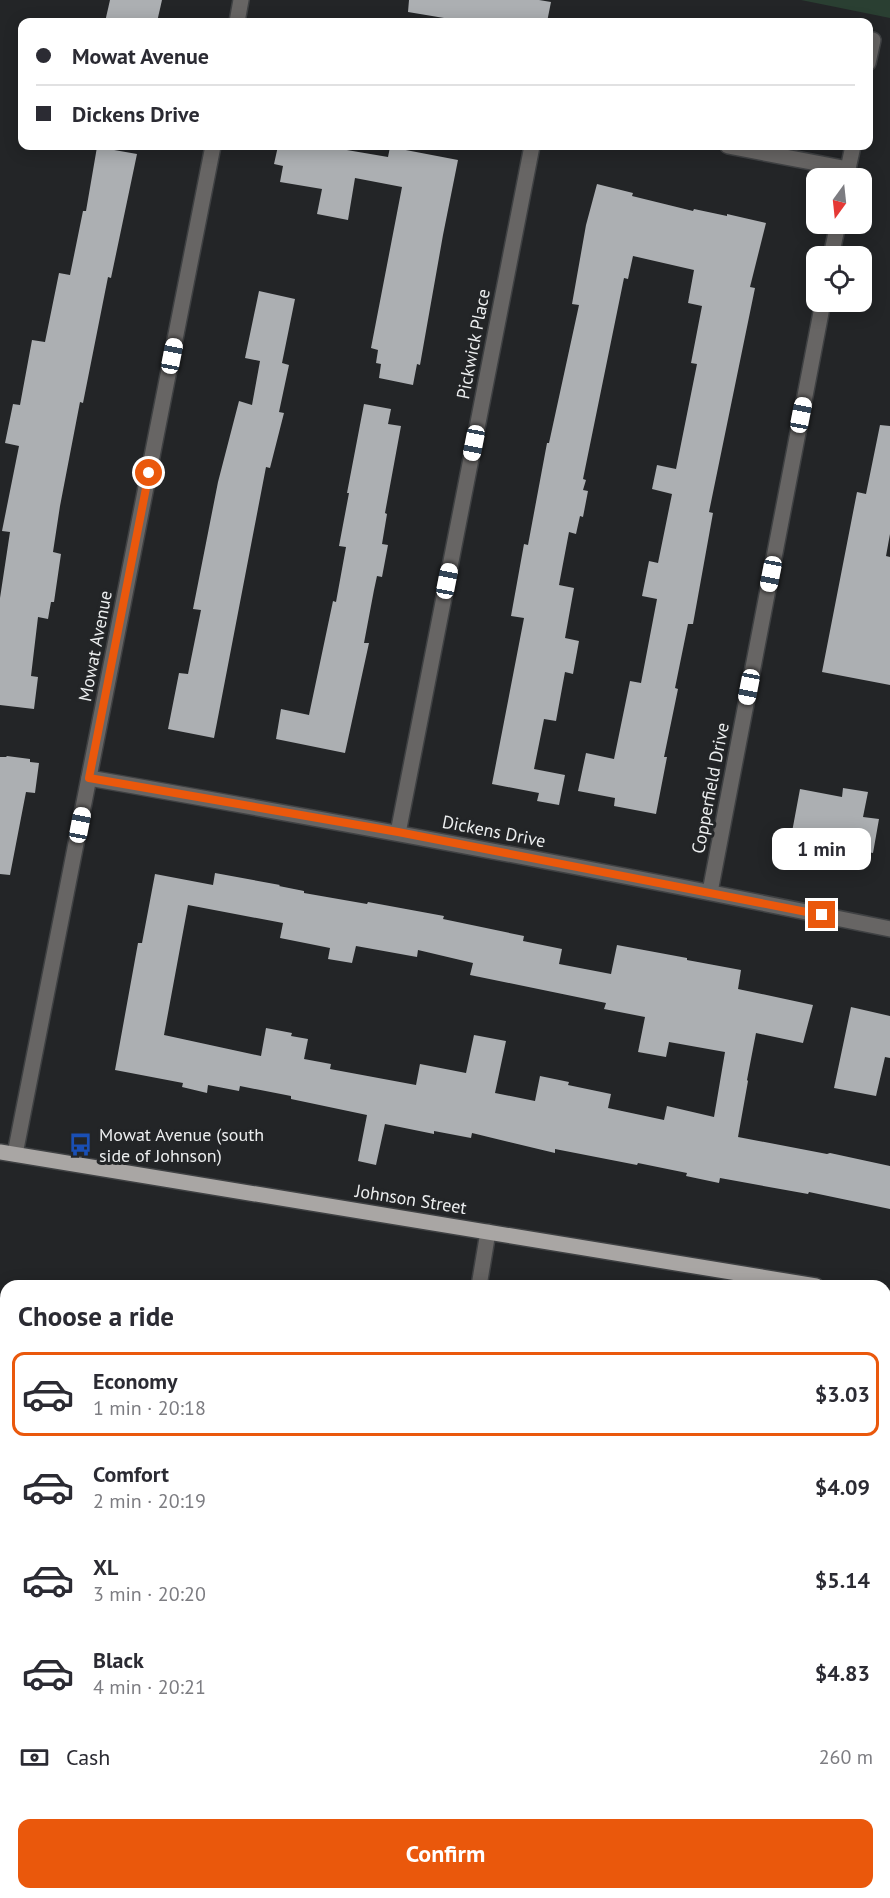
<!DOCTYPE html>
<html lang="en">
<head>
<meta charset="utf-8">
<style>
	body { margin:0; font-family:"PT Sans",sans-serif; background:#f7f7f7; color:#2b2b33; height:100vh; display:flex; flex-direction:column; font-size:22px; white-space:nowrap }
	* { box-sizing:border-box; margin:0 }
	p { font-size:20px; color:#7c7c81 }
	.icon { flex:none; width:33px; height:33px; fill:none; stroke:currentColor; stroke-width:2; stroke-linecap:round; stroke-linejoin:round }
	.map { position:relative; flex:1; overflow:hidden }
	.sheet { position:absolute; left:0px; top:1280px; width:891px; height:620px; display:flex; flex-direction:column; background:#fff; border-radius:18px 18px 0 0; box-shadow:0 3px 15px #0003 }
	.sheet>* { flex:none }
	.guide { position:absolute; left:18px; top:18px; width:855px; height:132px; border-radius:12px; box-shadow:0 3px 15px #0003; display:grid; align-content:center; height:132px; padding:0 18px; background:#fff }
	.needle { width:39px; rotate:195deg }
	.tools { position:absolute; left:806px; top:168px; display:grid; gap:12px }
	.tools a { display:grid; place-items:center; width:66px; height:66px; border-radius:12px; background:#fff; box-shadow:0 3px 15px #0003; font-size:30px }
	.end { position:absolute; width:27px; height:27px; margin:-14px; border:8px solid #ea580c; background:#fff; box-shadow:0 0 0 3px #fff }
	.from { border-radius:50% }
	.bubble { position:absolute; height:42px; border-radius:12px; background:#fff; box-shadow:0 3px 15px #0003; font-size:20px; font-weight:700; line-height:42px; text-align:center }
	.car { position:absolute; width:18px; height:36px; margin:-18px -9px; border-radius:8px; box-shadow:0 0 4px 2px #0007; background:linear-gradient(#fff 24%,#345 0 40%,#fff 0 76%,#345 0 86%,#fff 0) }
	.guide b { display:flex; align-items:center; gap:21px; height:57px; font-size:22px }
	.guide b+b { border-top:2px solid #e1e1e2 }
	.guide i { width:15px; height:15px; background:#2b2b33 }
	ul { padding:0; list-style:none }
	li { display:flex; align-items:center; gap:18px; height:84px; margin:0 12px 9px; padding:0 6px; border:3px solid transparent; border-radius:12px }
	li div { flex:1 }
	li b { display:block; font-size:22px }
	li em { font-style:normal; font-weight:700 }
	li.selected { border-color:#ea580c }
	li>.icon { width:54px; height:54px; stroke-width:1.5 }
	h2 { padding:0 18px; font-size:27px; line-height:72px }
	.pay { display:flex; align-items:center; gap:15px; height:66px; padding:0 18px; font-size:22px }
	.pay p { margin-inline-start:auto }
	.action { display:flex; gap:12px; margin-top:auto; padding:12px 18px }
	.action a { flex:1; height:69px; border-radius:12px; background:#ea580c; color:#fff; font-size:24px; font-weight:700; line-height:69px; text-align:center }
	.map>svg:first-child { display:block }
</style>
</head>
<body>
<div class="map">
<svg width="890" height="1898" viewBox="0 0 890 1898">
	<rect width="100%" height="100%" fill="#232527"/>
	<path fill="#2a3f32" d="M 801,0 L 890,0 L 890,18 Z"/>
	<g fill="#acafb2" fill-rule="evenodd">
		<path d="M 110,0 L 162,0 L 157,22 L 105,22 Z"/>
		<path d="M 409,0 L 539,0 L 551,2 L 547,22 L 462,22 L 462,21 L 408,12 Z"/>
		<path d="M 278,146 L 335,146 L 335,148 L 388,157 L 390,147 L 458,160 L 443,235 L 420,365 L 417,364 L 413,385 L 379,378 L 381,364 L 376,363 L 378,350 L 371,348 L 402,187 L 355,178 L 348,220 L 317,214 L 322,189 L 280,182 L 283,166 L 274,164 Z"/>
		<path d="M 97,147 L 137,154 L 111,278 L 108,277 L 83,403 L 80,402 L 60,506 L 53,552 L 61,554 L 54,602 L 51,602 L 48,619 L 38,617 L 31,676 L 38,677 L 34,709 L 0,705 L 0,598 L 10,532 L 2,531 L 19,446 L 5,443 L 13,404 L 20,405 L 32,340 L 45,342 L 59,273 L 70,275 L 83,211 L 86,211 Z"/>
		<path d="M 597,184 L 633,193 L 632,196 L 693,211 L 694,209 L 727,216 L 727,214 L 766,223 L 750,287 L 755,288 L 709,512 L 713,513 L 693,624 L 688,624 L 675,688 L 678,689 L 664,757 L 667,757 L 656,814 L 614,806 L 615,798 L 578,791 L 586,753 L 614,759 L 630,681 L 641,683 L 657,599 L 642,596 L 649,561 L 658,563 L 672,494 L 652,489 L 657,465 L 676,469 L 697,364 L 691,363 L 702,306 L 688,303 L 694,270 L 633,256 L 628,279 L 624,278 L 583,479 L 586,480 L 583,490 L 588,491 L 583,517 L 580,516 L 576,534 L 569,532 L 559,585 L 574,588 L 565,638 L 579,641 L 573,674 L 565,672 L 556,721 L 544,719 L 534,769 L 565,775 L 559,805 L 537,801 L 539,793 L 492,784 L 524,618 L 511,616 L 524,544 L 528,545 L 547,443 L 549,443 L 579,305 L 572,304 L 586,225 Z"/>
		<path d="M 259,291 L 295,299 L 282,363 L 289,365 L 279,412 L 284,413 L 270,468 L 266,467 L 214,738 L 168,729 L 179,673 L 188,674 L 201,610 L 193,609 L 218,482 L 239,401 L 252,405 L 260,361 L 245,358 Z"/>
		<path d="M 364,404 L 391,409 L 388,424 L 401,426 L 385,513 L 387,514 L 382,544 L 388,545 L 382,577 L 377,576 L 374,590 L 364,643 L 369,643 L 345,753 L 276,739 L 281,709 L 309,715 L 333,601 L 336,602 L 346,547 L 339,546 L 349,493 L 347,493 Z"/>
		<path d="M 880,425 L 890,426 L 890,534 L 886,556 L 890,557 L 890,685 L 822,672 L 857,492 L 866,494 Z"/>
		<path d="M 7,756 L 30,759 L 30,762 L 39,763 L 35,793 L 26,792 L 10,875 L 0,874 L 0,757 L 6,757 Z"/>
		<path d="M 843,788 L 868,792 L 863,817 L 879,819 L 873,853 L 832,845 L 833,839 L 792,832 L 800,789 L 842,797 Z"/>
		<path d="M 215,873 L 280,885 L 279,886 L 304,891 L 304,893 L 367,904 L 368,902 L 444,916 L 443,919 L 524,936 L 523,941 L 562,949 L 559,964 L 611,974 L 617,945 L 687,958 L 687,960 L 741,970 L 738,989 L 813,1005 L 803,1043 L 756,1033 L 747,1080 L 748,1081 L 738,1137 L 827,1154 L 830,1153 L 890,1166 L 890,1209 L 809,1192 L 808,1194 L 720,1178 L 719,1183 L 686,1176 L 687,1173 L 638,1163 L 637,1165 L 555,1149 L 555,1153 L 472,1133 L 471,1138 L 434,1131 L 434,1134 L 385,1124 L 376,1165 L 358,1161 L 367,1115 L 291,1099 L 291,1096 L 240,1086 L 239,1091 L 208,1085 L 207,1093 L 182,1087 L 183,1083 L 115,1070 L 138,943 L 142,943 L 155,874 L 213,885 ZM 188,905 L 283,923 L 280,938 L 330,948 L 328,959 L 352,963 L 356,946 L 417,957 L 418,950 L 473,963 L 470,975 L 606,1003 L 604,1009 L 645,1017 L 638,1052 L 666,1057 L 669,1042 L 725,1052 L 714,1117 L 667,1106 L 664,1120 L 608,1108 L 611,1094 L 568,1085 L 569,1082 L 540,1076 L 535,1101 L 495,1093 L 506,1041 L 474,1035 L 466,1073 L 420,1064 L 416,1085 L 330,1069 L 331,1064 L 304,1059 L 308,1039 L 291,1036 L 292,1033 L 266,1028 L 261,1056 L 164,1035 Z"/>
		<path d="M 851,1007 L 890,1016 L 890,1058 L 885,1057 L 876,1096 L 834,1088 Z"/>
	</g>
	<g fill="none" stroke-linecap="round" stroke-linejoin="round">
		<defs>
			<g id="minor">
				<path d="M 237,22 L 241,0"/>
				<path d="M 868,63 L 873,40"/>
				<path d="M 728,146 L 848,169"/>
				<path d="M 846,178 L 853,146"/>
				<path d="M 831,256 L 838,224"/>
				<path d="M 89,778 C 357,825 624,874 890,929"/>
				<path d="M 398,833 L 532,146"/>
				<path d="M 710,892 L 823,302"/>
				<path d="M 15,1154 L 213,146"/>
				<path d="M 479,1286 L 488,1232"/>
				<path d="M 885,1641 L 890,1641"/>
				<path d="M 362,1898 L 362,1893"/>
			</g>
			<g id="major">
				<path d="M 0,1152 L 816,1286"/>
				<path d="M 885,1297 L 890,1298"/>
			</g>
		</defs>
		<use href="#minor" stroke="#3f4143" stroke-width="18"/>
		<use href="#major" stroke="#3f4143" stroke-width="18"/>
		<use href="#minor" stroke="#676564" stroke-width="15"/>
		<use href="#major" stroke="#a9a6a4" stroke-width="15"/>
	</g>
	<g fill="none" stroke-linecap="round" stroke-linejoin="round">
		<path stroke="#ea580c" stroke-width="8" d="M 149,473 L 89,778 L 398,832 L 822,915"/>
	</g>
	<defs>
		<symbol id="bus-bare" viewBox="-9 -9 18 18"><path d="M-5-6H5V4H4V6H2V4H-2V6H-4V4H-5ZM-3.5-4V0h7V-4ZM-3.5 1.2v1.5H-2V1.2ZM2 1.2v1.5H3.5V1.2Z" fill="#1a4fb4" stroke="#232527" stroke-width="2.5" paint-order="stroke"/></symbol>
	</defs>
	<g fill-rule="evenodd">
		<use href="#bus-bare" x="64" y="1128" width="33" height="33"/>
	</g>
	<g text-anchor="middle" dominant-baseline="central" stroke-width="6" stroke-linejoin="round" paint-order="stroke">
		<g font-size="18" fill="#eceeef" stroke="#232527">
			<text transform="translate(473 344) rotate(-79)">Pickwick Place</text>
			<text transform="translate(95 646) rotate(-79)">Mowat Avenue</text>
			<text transform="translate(710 788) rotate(-79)">Copperfield Drive</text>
			<text transform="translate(494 831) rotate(11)">Dickens Drive</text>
			<text transform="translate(411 1199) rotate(9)">Johnson Street</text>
		</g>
		<g font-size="18" fill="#eceeef" stroke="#232527" text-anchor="start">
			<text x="99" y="1134">Mowat Avenue (south<tspan x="99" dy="21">side of Johnson)</tspan></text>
		</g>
	</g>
</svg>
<div class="tools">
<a><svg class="needle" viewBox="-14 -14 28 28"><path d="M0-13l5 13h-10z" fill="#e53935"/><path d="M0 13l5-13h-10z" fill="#7c7c81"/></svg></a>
<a><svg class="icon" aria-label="locate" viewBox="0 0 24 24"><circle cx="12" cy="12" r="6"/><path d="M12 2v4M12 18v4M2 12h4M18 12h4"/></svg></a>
</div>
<i class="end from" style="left:149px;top:473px"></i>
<i class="end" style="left:822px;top:915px"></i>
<div class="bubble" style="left:772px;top:828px;width:99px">1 min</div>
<i class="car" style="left:172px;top:356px;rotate:11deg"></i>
<i class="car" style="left:801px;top:415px;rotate:11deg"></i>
<i class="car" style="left:474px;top:443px;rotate:191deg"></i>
<i class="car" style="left:771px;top:574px;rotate:191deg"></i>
<i class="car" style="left:447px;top:581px;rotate:11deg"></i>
<i class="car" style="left:749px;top:687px;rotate:191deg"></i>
<i class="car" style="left:80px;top:825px;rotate:11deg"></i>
<div class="guide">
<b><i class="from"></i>Mowat Avenue</b>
<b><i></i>Dickens Drive</b>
</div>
<section class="sheet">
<h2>Choose a ride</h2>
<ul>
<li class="selected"><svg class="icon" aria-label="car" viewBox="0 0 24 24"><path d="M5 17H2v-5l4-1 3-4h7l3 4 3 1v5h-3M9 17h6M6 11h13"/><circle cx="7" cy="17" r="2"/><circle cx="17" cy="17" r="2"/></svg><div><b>Economy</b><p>1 min · 20:18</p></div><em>$3.03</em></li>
<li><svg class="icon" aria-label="car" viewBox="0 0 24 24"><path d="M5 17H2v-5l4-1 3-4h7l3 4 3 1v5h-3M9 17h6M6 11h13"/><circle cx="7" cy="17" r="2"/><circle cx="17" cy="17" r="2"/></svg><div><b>Comfort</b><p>2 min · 20:19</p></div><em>$4.09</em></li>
<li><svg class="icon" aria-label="car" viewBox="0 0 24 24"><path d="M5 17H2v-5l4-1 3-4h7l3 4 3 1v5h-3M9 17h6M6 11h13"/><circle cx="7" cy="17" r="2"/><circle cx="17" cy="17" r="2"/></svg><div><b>XL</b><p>3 min · 20:20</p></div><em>$5.14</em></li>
<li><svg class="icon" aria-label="car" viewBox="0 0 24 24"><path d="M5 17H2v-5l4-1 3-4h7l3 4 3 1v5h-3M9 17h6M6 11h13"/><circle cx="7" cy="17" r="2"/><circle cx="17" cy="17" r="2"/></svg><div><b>Black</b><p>4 min · 20:21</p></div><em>$4.83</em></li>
</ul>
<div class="pay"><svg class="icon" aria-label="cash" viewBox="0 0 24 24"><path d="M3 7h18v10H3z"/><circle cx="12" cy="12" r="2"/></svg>Cash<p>260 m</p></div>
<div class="action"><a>Confirm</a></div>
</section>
</div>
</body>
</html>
